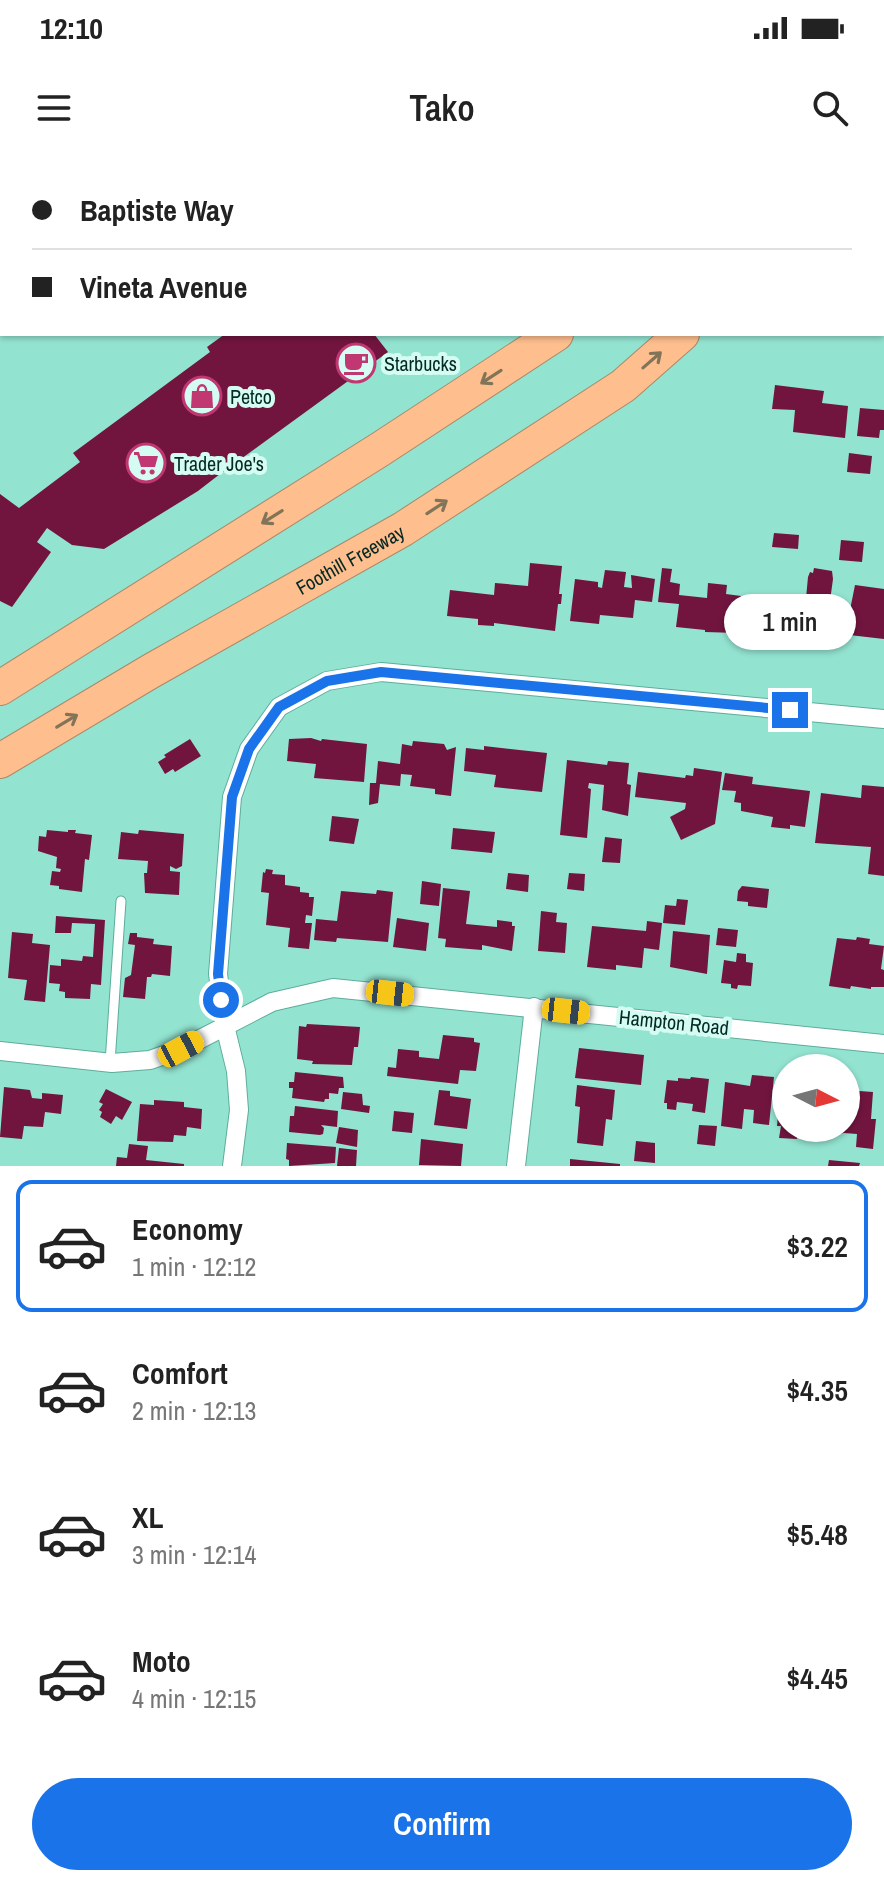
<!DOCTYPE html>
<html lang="en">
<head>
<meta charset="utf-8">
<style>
	body { margin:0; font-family:"Archivo Narrow",sans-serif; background:#f6f6f6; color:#222; height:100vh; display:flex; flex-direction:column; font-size:30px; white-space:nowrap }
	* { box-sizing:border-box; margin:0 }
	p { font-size:26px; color:#767676 }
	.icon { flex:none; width:44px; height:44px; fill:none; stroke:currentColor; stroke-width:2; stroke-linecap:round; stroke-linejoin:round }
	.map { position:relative; height:1006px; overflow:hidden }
	.sheet { display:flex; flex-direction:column; background:#fff; flex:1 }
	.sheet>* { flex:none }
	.guide { position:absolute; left:0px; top:0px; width:884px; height:176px; box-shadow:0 2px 6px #0004; display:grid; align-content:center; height:176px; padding:0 32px; background:#fff }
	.needle { width:52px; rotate:96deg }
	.tools { position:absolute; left:772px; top:894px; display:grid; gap:16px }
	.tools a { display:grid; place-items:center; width:88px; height:88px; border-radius:50%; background:#fff; box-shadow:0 2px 6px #0004; font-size:40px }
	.end { position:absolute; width:36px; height:36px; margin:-18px; border:10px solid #1a73e8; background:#fff; box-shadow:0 0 0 4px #fff }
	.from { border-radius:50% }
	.bubble { position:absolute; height:56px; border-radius:28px; background:#fff; box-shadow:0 2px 6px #0004; font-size:26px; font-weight:600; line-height:56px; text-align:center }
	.car { position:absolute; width:24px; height:48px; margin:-24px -12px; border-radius:10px; box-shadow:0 0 6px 2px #0007; background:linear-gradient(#f5c518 24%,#345 0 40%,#f5c518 0 76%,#345 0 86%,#f5c518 0) }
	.guide b { display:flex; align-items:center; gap:28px; height:76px; font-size:30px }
	.guide b+b { border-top:2px solid #e0e0e0 }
	.guide i { width:20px; height:20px; background:#222 }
	ul { padding:14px 0 0; list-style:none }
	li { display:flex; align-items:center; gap:24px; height:132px; margin:0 16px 12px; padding:0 16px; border:4px solid transparent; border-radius:16px }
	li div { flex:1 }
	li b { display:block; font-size:30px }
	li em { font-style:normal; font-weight:600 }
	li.selected { border-color:#1a73e8 }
	li>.icon { width:72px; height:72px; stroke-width:1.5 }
	.primary-button { display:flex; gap:16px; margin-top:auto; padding:16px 32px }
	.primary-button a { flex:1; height:92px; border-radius:48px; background:#1a73e8; color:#fff; font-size:32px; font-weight:600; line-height:92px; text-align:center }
	.status { display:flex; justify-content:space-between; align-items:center; height:56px; padding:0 40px; background:#fff; direction:ltr }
	.status svg { height:22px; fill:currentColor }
	header { display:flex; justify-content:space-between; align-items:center; height:104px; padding:0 32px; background:#fff; font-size:36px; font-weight:600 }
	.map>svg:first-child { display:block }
</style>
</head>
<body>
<div class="status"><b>12:10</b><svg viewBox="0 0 49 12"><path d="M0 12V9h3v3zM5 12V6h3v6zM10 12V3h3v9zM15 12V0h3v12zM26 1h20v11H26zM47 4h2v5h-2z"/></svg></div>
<header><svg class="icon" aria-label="menu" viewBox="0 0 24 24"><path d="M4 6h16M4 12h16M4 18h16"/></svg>Tako<svg class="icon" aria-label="search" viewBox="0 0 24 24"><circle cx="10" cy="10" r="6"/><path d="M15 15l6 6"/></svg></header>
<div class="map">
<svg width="884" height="1006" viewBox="0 0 884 1006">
	<rect width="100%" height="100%" fill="#93e3d1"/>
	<g fill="#71153f">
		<path d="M 225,174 L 374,174 L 388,192 L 223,312 L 221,309 L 218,311 L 220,314 L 198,331 L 104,389 L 72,385 L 47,368 L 37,382 L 51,392 L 12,447 L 0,441 L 0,334 L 19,348 L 80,302 L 73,293 L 210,192 L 207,187 Z"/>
		<path d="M 775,225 L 824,231 L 822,243 L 848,246 L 845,278 L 793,272 L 795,250 L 772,249 Z"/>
		<path d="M 860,248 L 884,250 L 884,270 L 880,270 L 879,278 L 857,276 Z"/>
		<path d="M 849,293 L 872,296 L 870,314 L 847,312 Z"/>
		<path d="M 774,373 L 799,375 L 798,389 L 772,387 Z"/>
		<path d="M 841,380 L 864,382 L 862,402 L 839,400 Z"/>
		<path d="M 530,403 L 562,406 L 559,434 L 562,434 L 561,444 L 558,444 L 555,471 L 494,463 L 494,466 L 478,465 L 478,459 L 447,456 L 450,430 L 494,435 L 495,423 L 528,426 Z"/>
		<path d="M 662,408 L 672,409 L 670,422 L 680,424 L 679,435 L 707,438 L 708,423 L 727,425 L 726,434 L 741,436 L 737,473 L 705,472 L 705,470 L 676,467 L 679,444 L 658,442 Z"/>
		<path d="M 814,408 L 832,411 L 833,419 L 830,441 L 816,439 L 814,479 L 801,478 L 802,472 L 765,468 L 764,477 L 745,475 L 749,437 L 764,439 L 764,434 L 769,434 L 806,438 L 808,417 L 810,412 L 813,413 Z"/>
		<path d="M 605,410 L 626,412 L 624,427 L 632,428 L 631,415 L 655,419 L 652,442 L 635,440 L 633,458 L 600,455 L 599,464 L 570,461 L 575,419 L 598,422 L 598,427 L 602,428 Z"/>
		<path d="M 855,425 L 884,429 L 884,479 L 832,473 L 835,448 L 850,450 Z"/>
		<path d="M 311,578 L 321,581 L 322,579 L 367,584 L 364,622 L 314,618 L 316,604 L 287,601 L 289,579 Z"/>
		<path d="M 190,579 L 201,596 L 175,612 L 173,609 L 165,614 L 158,602 L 166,597 L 164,595 Z"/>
		<path d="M 413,581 L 444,584 L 447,590 L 456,587 L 451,636 L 435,634 L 435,629 L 410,626 L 412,615 L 401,614 L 400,626 L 380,624 L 378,643 L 369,645 L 370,623 L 376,623 L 378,601 L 400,604 L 402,584 L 412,586 Z"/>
		<path d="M 484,586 L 547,593 L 542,632 L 494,627 L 496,615 L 464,611 L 466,588 L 484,590 Z"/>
		<path d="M 567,600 L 607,605 L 608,601 L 629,603 L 627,624 L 631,625 L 628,656 L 602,650 L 604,625 L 589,623 L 588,628 L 591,629 L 587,678 L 560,675 Z"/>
		<path d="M 694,608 L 722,612 L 715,664 L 681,680 L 670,657 L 685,649 L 686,643 L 635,637 L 638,612 L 685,618 L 686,615 L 693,616 Z"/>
		<path d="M 725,613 L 753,617 L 752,624 L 810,631 L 805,667 L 790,665 L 790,669 L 771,667 L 773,657 L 741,651 L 741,643 L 734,642 L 736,631 L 722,630 Z"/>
		<path d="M 862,625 L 884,627 L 884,716 L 868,714 L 871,687 L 815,683 L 821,633 L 861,638 Z"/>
		<path d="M 332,656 L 359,659 L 354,684 L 329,681 Z"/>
		<path d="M 453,668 L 495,672 L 492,693 L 451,689 Z"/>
		<path d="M 47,670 L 68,672 L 68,670 L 76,670 L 75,673 L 92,675 L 89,700 L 85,699 L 82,732 L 59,729 L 59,726 L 50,725 L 52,711 L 60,712 L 61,709 L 56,708 L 57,697 L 38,691 L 39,676 L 46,677 Z"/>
		<path d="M 139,670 L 184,674 L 182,706 L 176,709 L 170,706 L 170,711 L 180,712 L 179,735 L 145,733 L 144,713 L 147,713 L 148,701 L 118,699 L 121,672 L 138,674 Z"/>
		<path d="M 605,677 L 622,679 L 620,703 L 602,702 Z"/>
		<path d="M 266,709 L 273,710 L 272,714 L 285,715 L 285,725 L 300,727 L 300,732 L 309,733 L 309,737 L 314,737 L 312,756 L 306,755 L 305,763 L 312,763 L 309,789 L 288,787 L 290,768 L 266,765 L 269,733 L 261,732 L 263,712 L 265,713 Z"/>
		<path d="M 508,713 L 529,715 L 528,732 L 506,729 Z"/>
		<path d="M 569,713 L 585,714 L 584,731 L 567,729 Z"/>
		<path d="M 422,721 L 441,724 L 439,746 L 420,744 Z"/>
		<path d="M 742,726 L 769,729 L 767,748 L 748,746 L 748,742 L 737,741 L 738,731 Z"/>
		<path d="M 443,728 L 470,731 L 466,764 L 497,767 L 497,760 L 512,762 L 512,766 L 515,766 L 512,791 L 482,785 L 482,790 L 445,787 L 446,779 L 438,778 Z"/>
		<path d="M 377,730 L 393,732 L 388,782 L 337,778 L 336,782 L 314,780 L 316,759 L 337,761 L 341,731 L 376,734 Z"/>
		<path d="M 677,739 L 688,740 L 685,765 L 663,763 L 665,745 L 676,746 Z"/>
		<path d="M 541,751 L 557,753 L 556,762 L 567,763 L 565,793 L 538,791 Z"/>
		<path d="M 56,756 L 105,760 L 101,825 L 91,824 L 90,839 L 65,838 L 65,832 L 59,831 L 60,824 L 49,823 L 50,805 L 61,806 L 61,799 L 82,801 L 83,796 L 93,797 L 95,764 L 72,763 L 71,773 L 55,773 Z"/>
		<path d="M 397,758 L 429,763 L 426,791 L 393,787 Z"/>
		<path d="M 647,761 L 662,763 L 659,790 L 644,788 L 642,808 L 616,805 L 616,810 L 587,807 L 592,766 L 646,771 Z"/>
		<path d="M 718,768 L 738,770 L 736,787 L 716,785 Z"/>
		<path d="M 673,771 L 710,775 L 707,814 L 670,807 Z"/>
		<path d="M 12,772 L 33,774 L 32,783 L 50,785 L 45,842 L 24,840 L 27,820 L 8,818 Z"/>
		<path d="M 130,773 L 137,773 L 137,777 L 154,779 L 153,784 L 172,786 L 170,816 L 152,814 L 151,817 L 147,817 L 145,839 L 123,837 L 125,818 L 131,815 L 135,785 L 128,784 Z"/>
		<path d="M 857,777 L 870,779 L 869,784 L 884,786 L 881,809 L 884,810 L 884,827 L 871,827 L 871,829 L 851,826 L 850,829 L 829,826 L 837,778 L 856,780 Z"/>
		<path d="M 737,793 L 746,794 L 746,802 L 753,803 L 751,826 L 738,825 L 737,829 L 731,828 L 731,824 L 721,823 L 724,800 L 736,802 Z"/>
		<path d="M 307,864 L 360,867 L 358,887 L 354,887 L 352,905 L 312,904 L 313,901 L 297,899 L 299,866 L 306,867 Z"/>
		<path d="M 443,875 L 474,878 L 474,882 L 480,883 L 476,911 L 460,910 L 458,924 L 387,916 L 388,907 L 396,908 L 398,889 L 419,891 L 419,897 L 439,899 Z"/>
		<path d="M 579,888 L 644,895 L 641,925 L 575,918 Z"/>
		<path d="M 295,912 L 343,917 L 344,928 L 339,928 L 338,934 L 329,933 L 329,939 L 325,939 L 324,942 L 292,938 L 293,928 L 289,928 L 289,922 L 294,922 Z"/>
		<path d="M 752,915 L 774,917 L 769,965 L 753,963 L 754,950 L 744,949 L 742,969 L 721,966 L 725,922 L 750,926 Z"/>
		<path d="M 691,917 L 709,919 L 705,953 L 692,951 L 693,944 L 677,942 L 676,950 L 667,949 L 667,943 L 664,943 L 667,920 L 678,921 L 678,918 L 690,919 Z"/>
		<path d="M 777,919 L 786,920 L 786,968 L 798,968 L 797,979 L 779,978 L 781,966 L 777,966 L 779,943 L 775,943 Z"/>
		<path d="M 577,925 L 615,930 L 612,960 L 606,959 L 603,986 L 577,983 L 580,947 L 575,946 Z"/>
		<path d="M 4,927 L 30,930 L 32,938 L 42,939 L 42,933 L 63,935 L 61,954 L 45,952 L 43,967 L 24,966 L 22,979 L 0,977 Z"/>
		<path d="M 106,929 L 132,942 L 122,960 L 116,956 L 111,964 L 100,957 L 102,952 L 99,950 L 103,944 L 99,942 Z"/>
		<path d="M 439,930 L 450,931 L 450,936 L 471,939 L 467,969 L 434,965 Z"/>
		<path d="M 846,930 L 873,932 L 871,959 L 876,959 L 873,989 L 856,987 L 857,974 L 844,973 L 834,975 L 830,972 L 829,968 L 846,968 Z"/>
		<path d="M 343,932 L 362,934 L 363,945 L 370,946 L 369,953 L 341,949 Z"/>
		<path d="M 154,940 L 184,942 L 184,947 L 202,949 L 201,969 L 187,967 L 186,976 L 174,975 L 173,982 L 137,981 L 140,944 L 154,945 Z"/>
		<path d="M 295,946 L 338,951 L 337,967 L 321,965 L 324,968 L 323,974 L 320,975 L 289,972 L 290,956 L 294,956 Z"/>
		<path d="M 394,951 L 414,953 L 412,973 L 392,971 Z"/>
		<path d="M 699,965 L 717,966 L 715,986 L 697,984 Z"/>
		<path d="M 339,967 L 358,970 L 357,987 L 336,983 Z"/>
		<path d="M 421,979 L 463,984 L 461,1006 L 419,1005 Z"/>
		<path d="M 636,981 L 655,983 L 655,1003 L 634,1001 Z"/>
		<path d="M 287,983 L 336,987 L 335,1003 L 289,1006 L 289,1000 L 286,999 Z"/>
		<path d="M 129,984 L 148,986 L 146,1000 L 184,1004 L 184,1006 L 116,1006 L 117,997 L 127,998 Z"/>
		<path d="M 339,988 L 357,990 L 356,1006 L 337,1006 Z"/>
		<path d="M 570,999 L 620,1004 L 620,1006 L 570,1006 Z"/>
		<path d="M 829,1000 L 860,1003 L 859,1006 L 828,1006 Z"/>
	</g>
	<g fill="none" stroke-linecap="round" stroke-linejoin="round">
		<defs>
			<path id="lane" d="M 110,903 L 121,741"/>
			<g id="street">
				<path d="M 0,891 L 112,903 L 150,900 L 181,889 L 272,842 L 333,828 L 884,884"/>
				<path d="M 232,1006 L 239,950 L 236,911 L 225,866 L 218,814 L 232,637 L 249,589 L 279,547 L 327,521 L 381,512 L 884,559"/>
				<path d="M 516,1006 L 534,847"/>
			</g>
			<path id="secondary" d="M 882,151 L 884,151"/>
			<g id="primary">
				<path d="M 47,2 L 48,0"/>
				<path d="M 0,16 L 2,13"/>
				<path d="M 0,68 L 2,65"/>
			</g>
			<g id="highway">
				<path d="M 590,2 L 592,0"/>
				<path d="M 754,2 L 756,0"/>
				<path d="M 869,2 L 871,0"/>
				<path d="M 0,528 L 379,290 L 556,174"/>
				<path id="s1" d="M 0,601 L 151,511 L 403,369 L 623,226 L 682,174"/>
			</g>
		</defs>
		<use href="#lane" stroke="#5dad9c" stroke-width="11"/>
		<use href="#street" stroke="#5dad9c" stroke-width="20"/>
		<use href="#secondary" stroke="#5dad9c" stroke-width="28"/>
		<use href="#primary" stroke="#a78a69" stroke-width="32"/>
		<use href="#highway" stroke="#a78a69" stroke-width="36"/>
		<use href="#lane" stroke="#fff" stroke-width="9"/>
		<use href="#street" stroke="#fff" stroke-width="18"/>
		<use href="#secondary" stroke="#ffecdd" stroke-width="26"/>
		<use href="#primary" stroke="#fed8bb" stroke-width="30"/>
		<use href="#highway" stroke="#febe8e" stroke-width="34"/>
	</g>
	<defs><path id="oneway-shaft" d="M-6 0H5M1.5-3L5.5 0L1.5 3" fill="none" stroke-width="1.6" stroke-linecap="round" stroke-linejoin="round" transform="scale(2)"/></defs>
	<g stroke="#827458">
		<use href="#oneway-shaft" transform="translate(652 200) rotate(-41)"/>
		<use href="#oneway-shaft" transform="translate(491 217) rotate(147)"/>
		<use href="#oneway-shaft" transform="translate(437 347) rotate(-33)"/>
		<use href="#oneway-shaft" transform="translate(272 357) rotate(148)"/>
		<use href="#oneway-shaft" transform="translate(67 561) rotate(-31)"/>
	</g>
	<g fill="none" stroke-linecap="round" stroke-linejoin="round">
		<path stroke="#1a73e8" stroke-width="10" d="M 221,840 L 218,814 L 232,637 L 249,589 L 279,547 L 327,521 L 381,512 L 790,550"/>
	</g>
	<defs>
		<symbol id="cafe-ring" viewBox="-11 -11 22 22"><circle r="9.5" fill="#d5fcf2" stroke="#c03772" stroke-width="1.5"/><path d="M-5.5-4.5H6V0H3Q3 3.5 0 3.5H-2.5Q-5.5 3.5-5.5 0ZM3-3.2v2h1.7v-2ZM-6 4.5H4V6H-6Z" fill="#c03772"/></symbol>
		<symbol id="shop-ring" viewBox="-11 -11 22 22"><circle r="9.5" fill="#d5fcf2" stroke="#c03772" stroke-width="1.5"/><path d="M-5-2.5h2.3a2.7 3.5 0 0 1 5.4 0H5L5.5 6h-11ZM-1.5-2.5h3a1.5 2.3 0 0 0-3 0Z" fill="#c03772"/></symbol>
		<symbol id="supermarket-ring" viewBox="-11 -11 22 22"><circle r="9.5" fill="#d5fcf2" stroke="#c03772" stroke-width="1.5"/><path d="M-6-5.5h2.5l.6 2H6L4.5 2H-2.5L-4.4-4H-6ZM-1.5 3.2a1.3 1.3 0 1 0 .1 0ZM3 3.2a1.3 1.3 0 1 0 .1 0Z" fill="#c03772"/></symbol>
	</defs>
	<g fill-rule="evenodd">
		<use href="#cafe-ring" x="334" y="181" width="44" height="44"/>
		<use href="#shop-ring" x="180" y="214" width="44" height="44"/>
		<use href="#supermarket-ring" x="124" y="281" width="44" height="44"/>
	</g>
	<g text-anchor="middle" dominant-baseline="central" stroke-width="8" stroke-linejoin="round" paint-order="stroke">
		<g font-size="20" fill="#052923" stroke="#d5fcf2" text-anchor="start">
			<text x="384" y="203">Starbucks</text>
			<text x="230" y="236">Petco</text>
			<text x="174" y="303">Trader Joe's</text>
		</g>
		<g font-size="20" fill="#052923" stroke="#d5fcf2">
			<text stroke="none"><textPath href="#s1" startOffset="404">Foothill Freeway</textPath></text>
			<text transform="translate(674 862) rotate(6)">Hampton Road</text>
		</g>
	</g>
</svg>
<div class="tools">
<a><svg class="needle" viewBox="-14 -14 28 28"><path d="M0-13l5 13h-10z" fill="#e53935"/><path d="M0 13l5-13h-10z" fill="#767676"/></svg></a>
</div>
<i class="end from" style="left:221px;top:840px"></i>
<i class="end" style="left:790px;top:550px"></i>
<div class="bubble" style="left:724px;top:434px;width:132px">1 min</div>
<i class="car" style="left:390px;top:833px;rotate:96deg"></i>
<i class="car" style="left:566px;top:851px;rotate:96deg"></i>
<i class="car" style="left:181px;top:889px;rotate:62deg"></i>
<div class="guide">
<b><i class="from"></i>Baptiste Way</b>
<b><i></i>Vineta Avenue</b>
</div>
</div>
<section class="sheet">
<ul>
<li class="selected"><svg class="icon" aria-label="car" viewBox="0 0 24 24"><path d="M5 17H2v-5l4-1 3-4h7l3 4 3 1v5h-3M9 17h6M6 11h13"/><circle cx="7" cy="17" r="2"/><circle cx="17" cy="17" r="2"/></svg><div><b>Economy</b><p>1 min · 12:12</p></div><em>$3.22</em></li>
<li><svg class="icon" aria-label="car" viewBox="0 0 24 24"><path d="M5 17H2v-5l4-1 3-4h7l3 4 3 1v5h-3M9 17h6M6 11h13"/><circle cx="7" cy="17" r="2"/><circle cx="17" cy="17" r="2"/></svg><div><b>Comfort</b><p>2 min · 12:13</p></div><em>$4.35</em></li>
<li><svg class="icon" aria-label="car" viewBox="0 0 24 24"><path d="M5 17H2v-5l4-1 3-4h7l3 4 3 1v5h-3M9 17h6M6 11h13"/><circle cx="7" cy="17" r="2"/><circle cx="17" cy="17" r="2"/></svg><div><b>XL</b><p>3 min · 12:14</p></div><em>$5.48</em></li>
<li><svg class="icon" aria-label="car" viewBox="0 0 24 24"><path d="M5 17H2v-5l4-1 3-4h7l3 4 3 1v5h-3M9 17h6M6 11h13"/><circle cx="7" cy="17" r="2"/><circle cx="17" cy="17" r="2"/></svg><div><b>Moto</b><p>4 min · 12:15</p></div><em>$4.45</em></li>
</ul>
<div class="primary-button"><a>Confirm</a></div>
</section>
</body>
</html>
